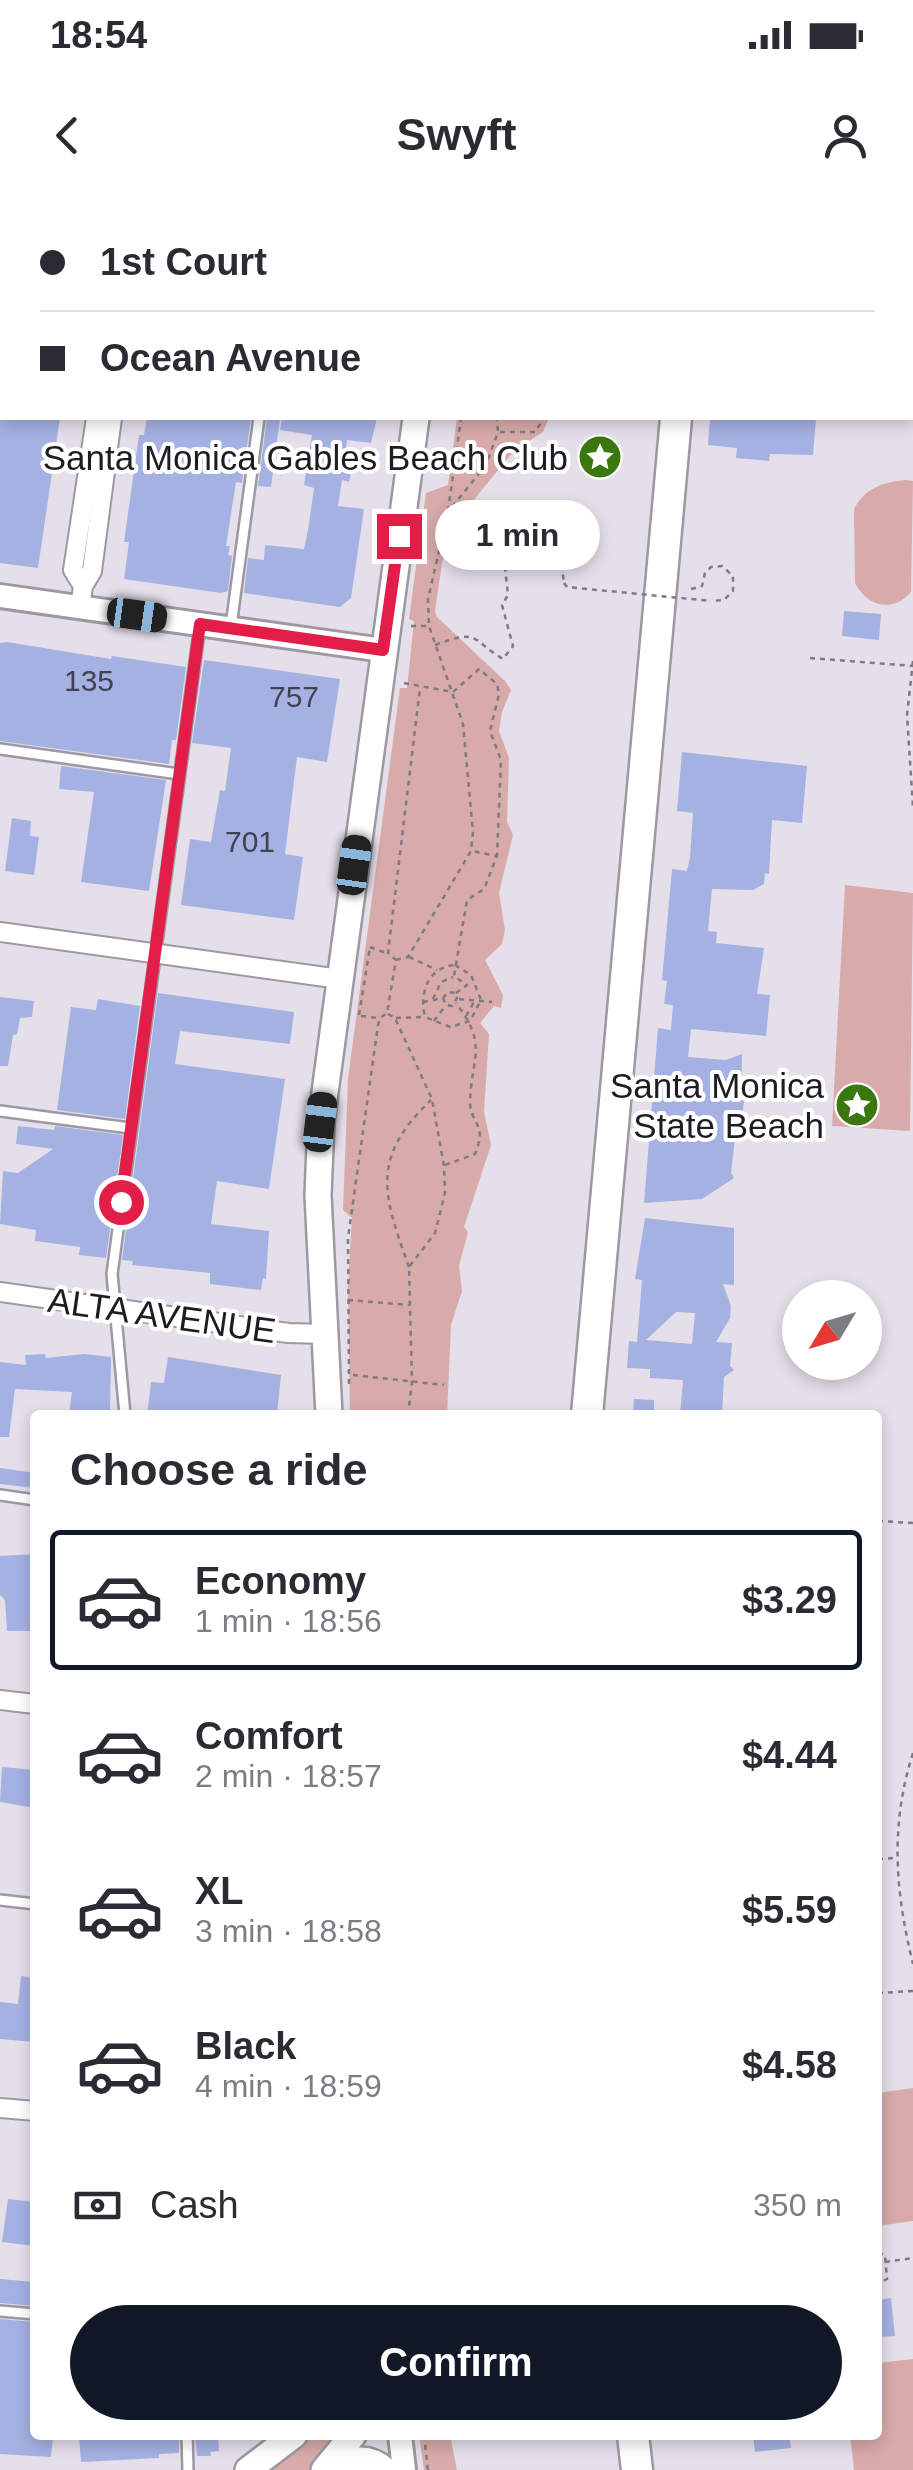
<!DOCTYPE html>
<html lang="en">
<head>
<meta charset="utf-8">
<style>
	body { margin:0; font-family:Arial,sans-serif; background:#f7f7f7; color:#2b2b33; height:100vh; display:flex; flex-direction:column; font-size:38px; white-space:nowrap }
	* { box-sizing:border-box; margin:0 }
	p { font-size:32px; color:#7c7c81 }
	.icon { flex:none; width:55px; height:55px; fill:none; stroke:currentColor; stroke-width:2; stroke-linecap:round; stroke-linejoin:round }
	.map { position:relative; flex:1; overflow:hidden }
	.details { position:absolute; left:30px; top:1210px; width:852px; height:1030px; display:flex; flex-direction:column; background:#fff; border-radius:10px; box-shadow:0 5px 15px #0003 }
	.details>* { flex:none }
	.banner { position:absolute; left:0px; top:0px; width:915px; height:220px; box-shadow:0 5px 15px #0003; display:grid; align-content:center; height:220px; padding:0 40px; background:#fff }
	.needle { width:65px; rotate:232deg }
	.buttons { position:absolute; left:782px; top:1080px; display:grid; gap:20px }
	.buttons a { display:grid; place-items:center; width:100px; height:100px; border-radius:50%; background:#fff; box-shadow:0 5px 15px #0003; font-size:50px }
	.end { position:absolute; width:45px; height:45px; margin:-22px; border:12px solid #e11d48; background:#fff; box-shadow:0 0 0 5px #fff }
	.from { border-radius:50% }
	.bubble { position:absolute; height:70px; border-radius:35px; background:#fff; box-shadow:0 5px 15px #0003; font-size:32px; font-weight:600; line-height:70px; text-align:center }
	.car { position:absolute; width:30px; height:60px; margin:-30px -15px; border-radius:12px; box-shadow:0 0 8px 2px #0007; background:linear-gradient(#222 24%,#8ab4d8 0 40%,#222 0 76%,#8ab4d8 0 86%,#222 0) }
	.banner b { display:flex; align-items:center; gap:35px; height:95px; font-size:38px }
	.banner b+b { border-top:2px solid #e1e1e2 }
	.banner i { width:25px; height:25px; background:#2b2b33 }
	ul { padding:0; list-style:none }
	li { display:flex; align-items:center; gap:30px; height:140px; margin:0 20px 15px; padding:0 20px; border:5px solid transparent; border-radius:10px }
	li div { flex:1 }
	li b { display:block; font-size:38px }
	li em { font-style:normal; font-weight:600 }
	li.on { border-color:#111827 }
	li>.icon { width:90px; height:90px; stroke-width:1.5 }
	h2 { padding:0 40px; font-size:45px; line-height:120px }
	.pay { display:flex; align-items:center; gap:25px; height:110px; padding:0 40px; font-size:38px }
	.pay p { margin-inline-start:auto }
	.action { display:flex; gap:20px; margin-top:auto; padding:20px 40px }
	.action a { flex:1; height:115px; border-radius:60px; background:#111827; color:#fff; font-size:40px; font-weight:600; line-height:115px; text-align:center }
	.status { display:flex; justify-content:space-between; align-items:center; height:70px; padding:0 50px; background:#fff; direction:ltr }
	.status svg { height:28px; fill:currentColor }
	header { display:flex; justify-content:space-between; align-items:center; height:130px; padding:0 40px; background:#fff; font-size:45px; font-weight:600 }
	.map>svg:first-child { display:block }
</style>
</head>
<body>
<div class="status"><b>18:54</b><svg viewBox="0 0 49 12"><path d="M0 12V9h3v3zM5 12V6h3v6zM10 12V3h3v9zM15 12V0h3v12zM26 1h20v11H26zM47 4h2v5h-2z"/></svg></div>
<header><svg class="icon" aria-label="back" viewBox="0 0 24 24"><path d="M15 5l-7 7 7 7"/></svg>Swyft<svg class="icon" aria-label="person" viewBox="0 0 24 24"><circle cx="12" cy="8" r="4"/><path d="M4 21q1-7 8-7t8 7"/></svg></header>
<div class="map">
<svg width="913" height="2270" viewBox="0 0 913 2270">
	<rect width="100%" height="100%" fill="#e5dfea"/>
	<g fill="#d8aaaa">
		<path d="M 457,218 L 549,218 L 543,232 L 514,251 L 452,326 L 445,343 L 435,411 L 437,417 L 505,481 L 511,490 L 502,512 L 499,531 L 509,558 L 507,622 L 513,635 L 499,693 L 505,730 L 502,744 L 485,760 L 503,795 L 501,808 L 494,806 L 480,823 L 489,834 L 484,912 L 491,945 L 464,1027 L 468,1032 L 459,1066 L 462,1091 L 451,1125 L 447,1215 L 350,1215 L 348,1086 L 352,1018 L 343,1010 L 348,879 L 400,488 L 407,488 L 414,421 L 409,419 L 426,293 L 448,285 Z"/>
		<path d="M 906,280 L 913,281 L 911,392 C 893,413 867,407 855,383 L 854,309 C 865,288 883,282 906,280 Z"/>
		<path d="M 845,685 L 913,693 L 910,931 L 832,926 Z"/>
		<path d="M 913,1888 L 913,2021 L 878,2026 L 878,1893 Z"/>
		<path d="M 913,2159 L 913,2270 L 854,2270 L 850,2235 L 878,2235 L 878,2163 Z"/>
		<path d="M 309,2235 L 346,2235 L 311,2270 L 267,2270 Z"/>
		<path d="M 419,2235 L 450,2235 L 457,2270 L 424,2270 Z"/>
	</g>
	<g fill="#a5b1e3" fill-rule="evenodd">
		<path d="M 0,218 L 60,218 L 38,368 L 0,363 Z"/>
		<path d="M 147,218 L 251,218 L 242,283 L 236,282 L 226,346 L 230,346 L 228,355 L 232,356 L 228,391 L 221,393 L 124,379 L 129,342 L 124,342 L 139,235 L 144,235 Z"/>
		<path d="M 267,218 L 280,219 L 271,287 L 258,286 Z"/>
		<path d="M 282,218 L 377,218 L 371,243 L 347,240 L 344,265 L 352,267 L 349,282 L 342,280 L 338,306 L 364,309 L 351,398 L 340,407 L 244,393 L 248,358 L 264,360 L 265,345 L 304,349 L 308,330 L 314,288 L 304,285 L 312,235 L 280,230 Z"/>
		<path d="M 710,218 L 816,219 L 813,255 L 770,254 L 769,261 L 736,258 L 737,248 L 708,245 Z"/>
		<path d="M 844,411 L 881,414 L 879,440 L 842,436 Z"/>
		<path d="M 7,442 L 111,459 L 112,456 L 186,467 L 176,540 L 172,540 L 169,564 L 0,541 L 0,443 Z"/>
		<path d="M 204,460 L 340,479 L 327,562 L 297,557 L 285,654 L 303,657 L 294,720 L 181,705 L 190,639 L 211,642 L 220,590 L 225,591 L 231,548 L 192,543 Z"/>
		<path d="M 682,552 L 807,566 L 802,623 L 772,620 L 769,674 L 765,673 L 764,684 L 753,690 L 712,689 L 708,731 L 717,732 L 716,743 L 764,748 L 757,794 L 770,795 L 766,836 L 691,829 L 688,857 L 726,860 L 742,854 L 741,899 L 744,900 L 742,921 L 737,920 L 731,973 L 734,978 L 702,999 L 644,1003 L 658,828 L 671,830 L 673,805 L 664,804 L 667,781 L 662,780 L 672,669 L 687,671 L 690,657 L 693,613 L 677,611 Z"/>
		<path d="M 61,566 L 166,580 L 149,691 L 81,682 L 94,592 L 59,589 Z"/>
		<path d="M 12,618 L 31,621 L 30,636 L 39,637 L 34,675 L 5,671 Z"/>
		<path d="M 158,793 L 294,812 L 290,844 L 180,831 L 175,864 L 285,879 L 269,989 L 217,981 L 211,1024 L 269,1031 L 266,1079 L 263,1078 L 261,1090 L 210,1084 L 210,1073 L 132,1065 L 133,1061 L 122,1060 Z"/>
		<path d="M 0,797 L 34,801 L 32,817 L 20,818 L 17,834 L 13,835 L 8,866 L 0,866 Z"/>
		<path d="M 98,799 L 140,806 L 125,919 L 57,910 L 71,807 L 96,810 Z"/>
		<path d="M 18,926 L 54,930 L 55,926 L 123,935 L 106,1058 L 79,1055 L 80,1047 L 35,1041 L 36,1030 L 0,1024 L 3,971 L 18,973 L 53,949 L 16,944 Z"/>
		<path d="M 645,1018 L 734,1028 L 734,1085 L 723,1084 L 731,1106 L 730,1118 L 716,1142 L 732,1143 L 730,1166 L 734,1170 L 724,1177 L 722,1215 L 680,1215 L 683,1180 L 650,1178 L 650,1169 L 627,1168 L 629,1141 L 637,1142 L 642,1080 L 635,1079 ZM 676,1112 L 695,1113 L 692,1144 L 646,1140 Z"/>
		<path d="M 45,1154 L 46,1158 L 84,1154 L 111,1157 L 110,1215 L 69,1215 L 72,1192 L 15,1189 L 9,1237 L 0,1237 L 0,1162 L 26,1165 L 25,1155 Z"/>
		<path d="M 168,1157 L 281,1175 L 277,1215 L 195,1212 L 194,1215 L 166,1211 L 165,1215 L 147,1215 L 151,1182 L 164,1183 Z"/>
		<path d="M 634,1199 L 654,1200 L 654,1215 L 633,1215 Z"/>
		<path d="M 0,1268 L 35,1273 L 35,1288 L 0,1284 Z"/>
		<path d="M 35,1354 L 35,1369 L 30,1369 L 34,1431 L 7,1431 L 5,1400 L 0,1395 L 0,1356 Z"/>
		<path d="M 2,1567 L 35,1570 L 35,1608 L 0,1602 Z"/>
		<path d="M 21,1776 L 35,1778 L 35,1842 L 0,1839 L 0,1802 L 18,1804 Z"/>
		<path d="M 8,1999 L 35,2002 L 35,2046 L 2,2042 Z"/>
		<path d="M 0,2079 L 35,2082 L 35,2106 L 0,2103 Z"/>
		<path d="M 891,2098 L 895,2136 L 881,2137 L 878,2100 Z"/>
		<path d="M 0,2119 L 35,2122 L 35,2235 L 53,2235 L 51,2257 L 0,2254 Z"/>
		<path d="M 79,2235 L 102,2235 L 102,2239 L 179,2235 L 179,2253 L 159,2254 L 159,2258 L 81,2262 Z"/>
		<path d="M 195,2235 L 218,2235 L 219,2251 L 210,2252 L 211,2256 L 197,2256 Z"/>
		<path d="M 753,2235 L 789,2235 L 791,2248 L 755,2252 Z"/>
	</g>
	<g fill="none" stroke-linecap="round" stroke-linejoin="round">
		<defs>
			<g id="service">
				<path d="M 288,2 L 288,0"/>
				<path d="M 231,426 L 259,218"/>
				<path d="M 0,549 L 179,574"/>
				<path d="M 0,911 L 130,928"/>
				<path d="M 125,1215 L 112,1074 L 200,425"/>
				<path d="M 0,1295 L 35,1300"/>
				<path d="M 0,1700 L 35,1704"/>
				<path d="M 0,2111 L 35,2114"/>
				<path d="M 187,2235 L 188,2270"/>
			</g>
			<g id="minor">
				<path d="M 127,2 L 128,0"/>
				<path d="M 141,2 L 142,0"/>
				<path d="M 83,386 L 73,370 L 96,218"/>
				<path d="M 80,408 L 83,386 L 92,371 L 112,218"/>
				<path d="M 0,732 L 340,779"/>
				<path d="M 0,1092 L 288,1133 L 325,1134"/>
				<path d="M 0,1500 L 35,1504"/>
				<path d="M 0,1908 L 35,1911"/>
			</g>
			<g id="tertiary">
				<path d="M 0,396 L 383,450"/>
				<path d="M 400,2235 L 404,2270"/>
			</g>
			<g id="secondary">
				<path d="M 445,2 L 446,0"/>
				<path d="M 329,1215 L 318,995 L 321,922 L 416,218"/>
				<path d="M 248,2270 L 294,2235"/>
				<path d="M 324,2270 L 353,2235"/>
				<path d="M 328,2270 C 350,2261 365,2253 385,2270"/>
			</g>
			<g id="trunk">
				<path d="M 695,2 L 696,0"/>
				<path d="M 587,1215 L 676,218"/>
				<path d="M 633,2235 L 637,2270"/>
			</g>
		</defs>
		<use href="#service" stroke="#9d98a2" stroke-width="14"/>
		<use href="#minor" stroke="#9d98a2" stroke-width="22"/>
		<use href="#tertiary" stroke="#9d98a2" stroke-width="28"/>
		<use href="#secondary" stroke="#9d98a2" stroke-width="30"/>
		<use href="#trunk" stroke="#9d98a2" stroke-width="35"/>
		<g stroke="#7e7b82" stroke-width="2.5" stroke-dasharray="5 5" stroke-linecap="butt">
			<path d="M 509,0 L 509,2"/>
			<path d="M 523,0 L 543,2"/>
			<path d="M 489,2 L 489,0"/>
			<path d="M 500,232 L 535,232 L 544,218"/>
			<path d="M 448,311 L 461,218"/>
			<path d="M 691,389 L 702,386 L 705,373 L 711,367 L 722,366 L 733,376 L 733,391 L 724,400 L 711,401"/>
			<path d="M 411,426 L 427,426"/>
			<path d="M 435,445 C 480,428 471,440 503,459 L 513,446 L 502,405 L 508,395 L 505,368 L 521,344 C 552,350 560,349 564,383"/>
			<path d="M 810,458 L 913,466"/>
			<path d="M 913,461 L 907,515 L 913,607"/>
			<path d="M 404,483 L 453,492 L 479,469 L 497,484 L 499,494 L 490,531 L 501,560 L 497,656"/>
			<path d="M 370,747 L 386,753"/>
			<path d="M 409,757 L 437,770"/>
			<path d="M 396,760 L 408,757 L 471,651 L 473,632 L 463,524 L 429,426 L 428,399 L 448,312 L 486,265 L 498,232 L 497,218"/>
			<path d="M 455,765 L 471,775 L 481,800 L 470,821 L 450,827 L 425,817 C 419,793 428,767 455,765 Z"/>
			<path d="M 456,793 L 467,785 L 454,776 L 467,700 L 484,689 L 497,656 L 472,651"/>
			<path d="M 433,799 L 441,782 L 453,777"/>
			<path d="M 459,799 L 492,802"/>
			<path d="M 423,802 L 443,798 L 448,792 L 456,793 L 457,798 L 452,806 L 446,805 L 443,798"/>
			<path d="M 388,814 L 395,818 L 432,899 L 444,966 L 445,993 L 435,1033 L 409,1067 L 412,1182 L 408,1215"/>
			<path d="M 359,815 L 370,747"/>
			<path d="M 361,816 L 378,818"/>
			<path d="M 466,816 L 474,802"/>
			<path d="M 396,818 L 423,817"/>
			<path d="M 434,821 L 446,805"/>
			<path d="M 445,965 L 475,954 C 488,923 470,925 470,901 C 472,855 488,845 456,803"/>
			<path d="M 409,1067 C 383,995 370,958 431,900"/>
			<path d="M 348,1100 L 409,1105"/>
			<path d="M 353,1175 L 444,1185"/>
			<path d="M 349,1184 L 348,1038 L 378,825 L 380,818 L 387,813 L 396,760 L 388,753 L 420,488"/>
			<path d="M 878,1321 L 913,1323"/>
			<path d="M 913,1553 C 890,1625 895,1691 913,1764"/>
			<path d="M 878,1659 L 895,1658"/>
			<path d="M 878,1793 L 913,1791"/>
			<path d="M 878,2053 L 885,2055 L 887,2079 L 878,2084"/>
			<path d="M 885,2062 L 913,2058"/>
			<path d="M 424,2235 L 428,2270"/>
		</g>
		<use href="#service" stroke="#fff" stroke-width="9"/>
		<use href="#minor" stroke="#fff" stroke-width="18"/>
		<use href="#tertiary" stroke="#fff" stroke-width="22"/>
		<use href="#secondary" stroke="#fff" stroke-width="25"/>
		<use href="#trunk" stroke="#fff" stroke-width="30"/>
		<path stroke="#7e7b82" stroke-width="2.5" stroke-dasharray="5 5" stroke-linecap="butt" d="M 564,383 L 567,387 L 711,401"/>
	</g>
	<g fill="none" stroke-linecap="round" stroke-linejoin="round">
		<path stroke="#e11d48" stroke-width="12" d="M 121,1002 L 200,424 L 383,450 L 399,336"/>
	</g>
	<defs>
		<symbol id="sight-disc" viewBox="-11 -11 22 22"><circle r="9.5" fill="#3a770e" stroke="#fff"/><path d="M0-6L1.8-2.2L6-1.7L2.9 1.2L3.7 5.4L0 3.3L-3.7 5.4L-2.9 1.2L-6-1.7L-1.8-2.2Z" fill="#fff"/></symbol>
	</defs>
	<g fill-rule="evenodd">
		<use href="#sight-disc" x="575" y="232" width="50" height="50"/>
		<use href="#sight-disc" x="832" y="880" width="50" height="50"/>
	</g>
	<g text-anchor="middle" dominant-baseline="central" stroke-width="8" stroke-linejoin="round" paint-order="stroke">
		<g font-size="30" fill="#404151">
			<text x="89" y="480">135</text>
			<text x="294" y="496">757</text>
			<text x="250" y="641">701</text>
		</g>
		<g font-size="35" fill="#1e1c20" stroke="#fff" text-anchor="end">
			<text x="568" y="257">Santa Monica Gables Beach Club</text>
			<text x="824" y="885">Santa Monica<tspan x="824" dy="40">State Beach</tspan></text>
		</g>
		<g font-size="35" fill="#1e1c20" stroke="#fff">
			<text transform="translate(162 1115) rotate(8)">ALTA AVENUE</text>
		</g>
	</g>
</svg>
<div class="buttons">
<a><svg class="needle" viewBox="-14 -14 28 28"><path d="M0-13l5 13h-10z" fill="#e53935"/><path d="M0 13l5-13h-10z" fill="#7c7c81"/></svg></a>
</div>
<i class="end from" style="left:121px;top:1002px"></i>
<i class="end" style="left:399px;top:336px"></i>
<div class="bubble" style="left:435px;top:300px;width:165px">1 min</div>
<i class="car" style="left:137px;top:415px;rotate:98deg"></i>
<i class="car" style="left:354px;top:665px;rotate:8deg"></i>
<i class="car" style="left:320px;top:922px;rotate:7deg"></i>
<div class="banner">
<b><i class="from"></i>1st Court</b>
<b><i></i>Ocean Avenue</b>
</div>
<section class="details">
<h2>Choose a ride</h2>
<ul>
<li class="on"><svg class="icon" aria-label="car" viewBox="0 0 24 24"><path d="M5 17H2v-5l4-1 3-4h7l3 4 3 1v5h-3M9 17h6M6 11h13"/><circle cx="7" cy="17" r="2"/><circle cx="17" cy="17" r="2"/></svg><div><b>Economy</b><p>1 min · 18:56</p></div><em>$3.29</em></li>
<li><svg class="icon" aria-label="car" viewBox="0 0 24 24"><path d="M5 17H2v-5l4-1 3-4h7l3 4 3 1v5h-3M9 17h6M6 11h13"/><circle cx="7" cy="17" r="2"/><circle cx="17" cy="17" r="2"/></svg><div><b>Comfort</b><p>2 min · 18:57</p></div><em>$4.44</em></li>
<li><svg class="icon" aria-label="car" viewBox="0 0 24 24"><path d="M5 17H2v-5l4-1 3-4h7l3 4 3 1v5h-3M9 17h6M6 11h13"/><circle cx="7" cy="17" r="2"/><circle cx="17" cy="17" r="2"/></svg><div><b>XL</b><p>3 min · 18:58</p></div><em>$5.59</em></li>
<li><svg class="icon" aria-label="car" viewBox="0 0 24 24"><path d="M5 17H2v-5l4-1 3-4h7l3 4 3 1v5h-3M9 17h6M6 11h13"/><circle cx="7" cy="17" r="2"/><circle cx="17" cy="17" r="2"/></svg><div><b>Black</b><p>4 min · 18:59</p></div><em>$4.58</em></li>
</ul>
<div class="pay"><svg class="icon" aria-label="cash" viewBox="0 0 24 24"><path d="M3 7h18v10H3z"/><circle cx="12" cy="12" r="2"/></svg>Cash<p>350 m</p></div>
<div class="action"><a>Confirm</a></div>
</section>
</div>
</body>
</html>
